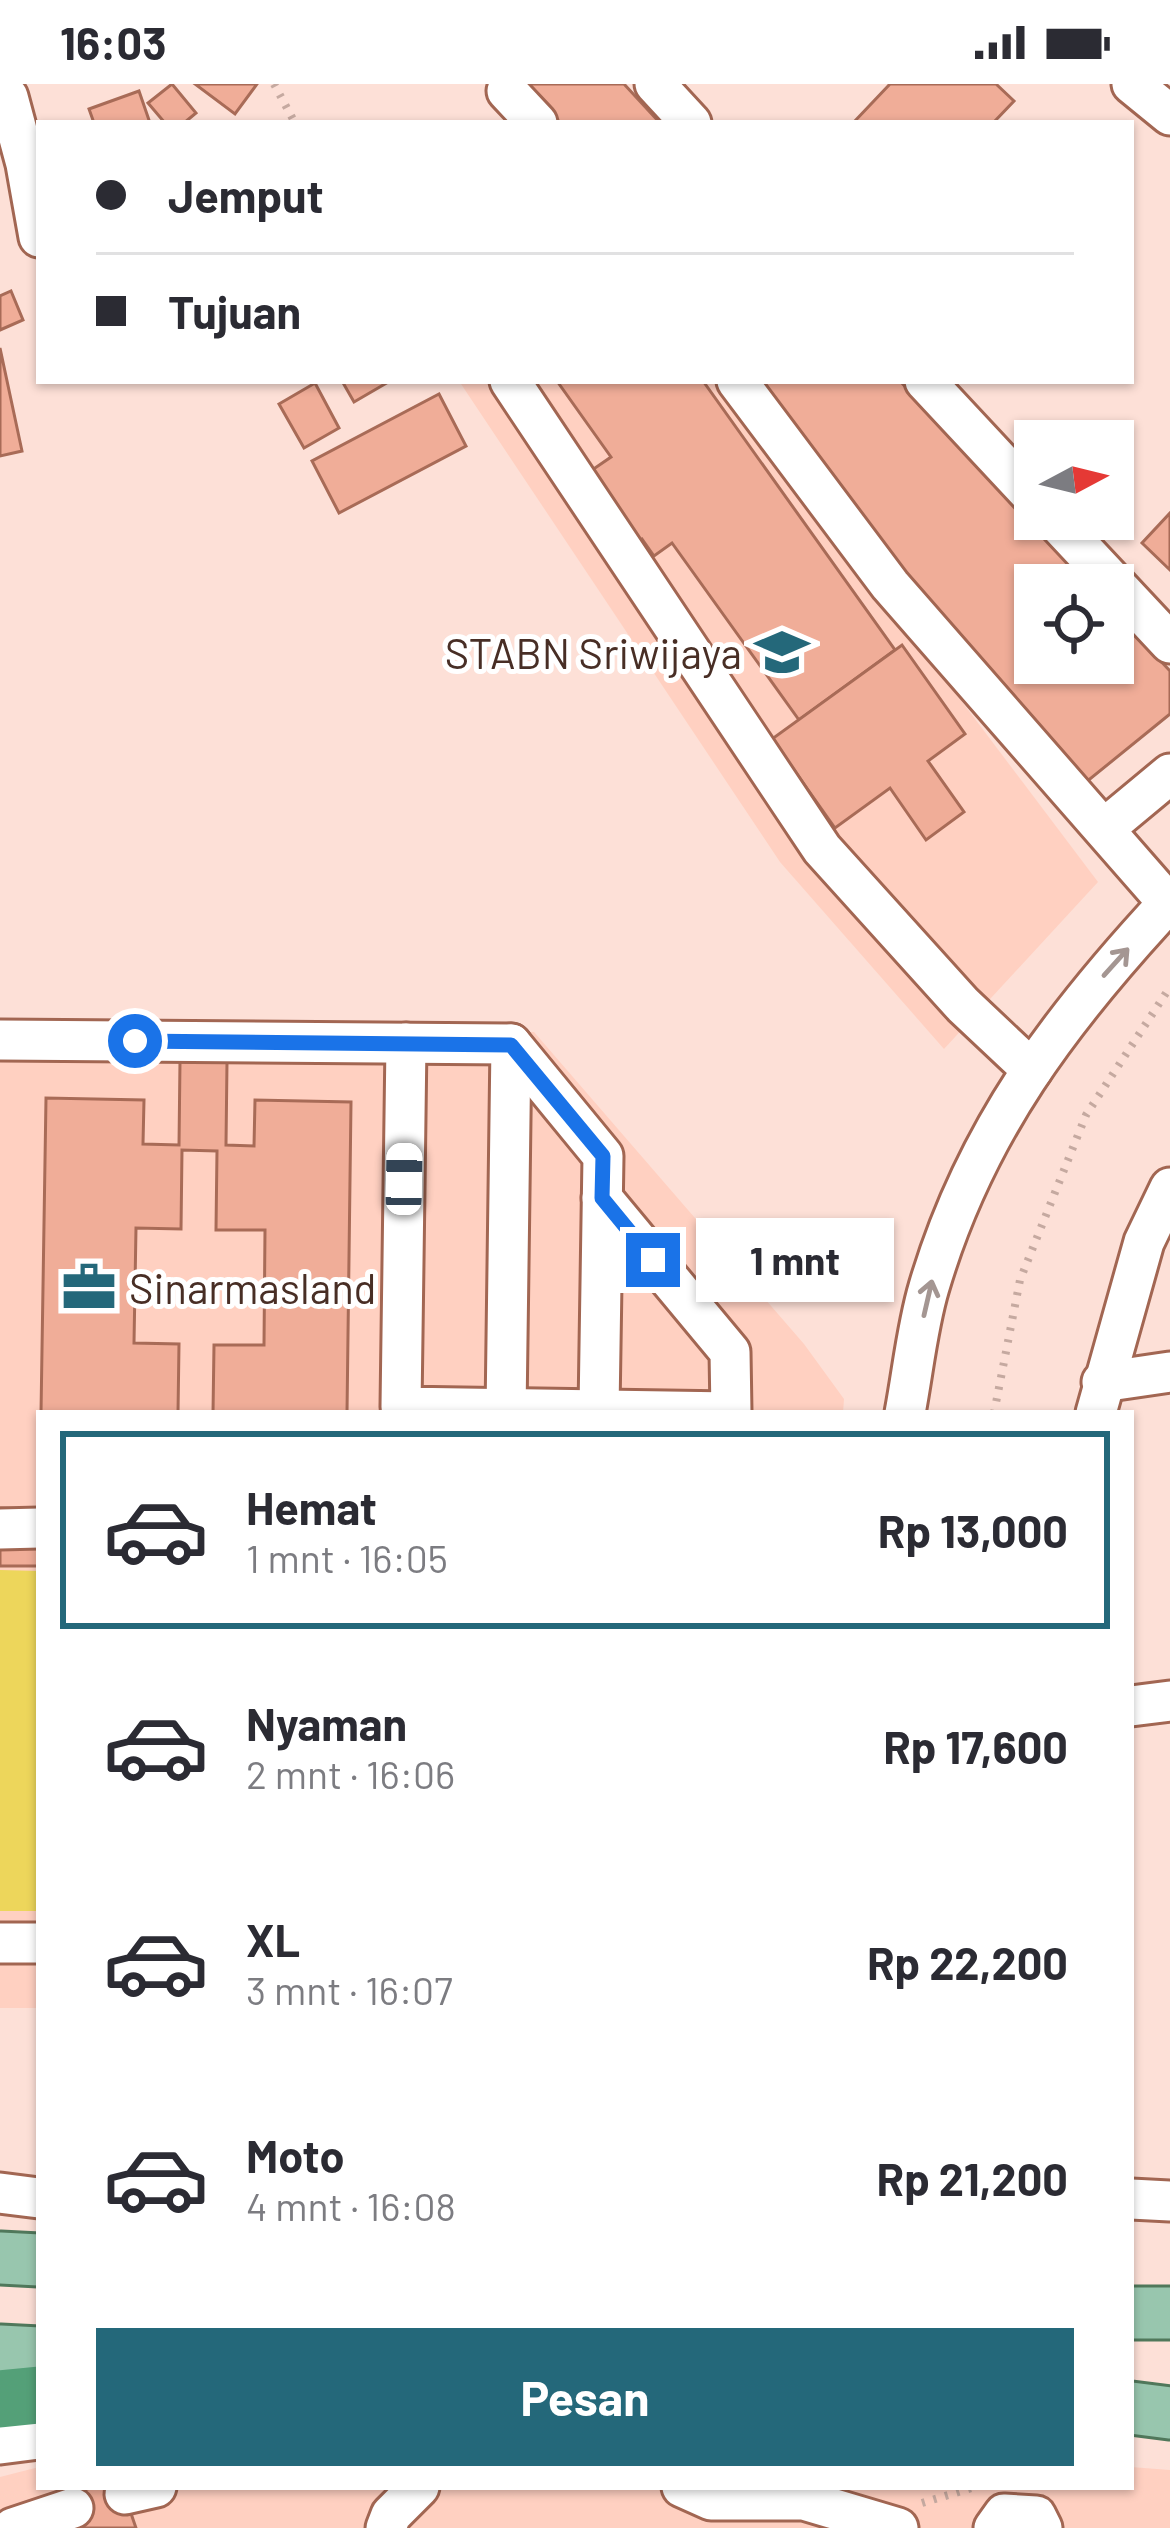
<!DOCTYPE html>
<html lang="id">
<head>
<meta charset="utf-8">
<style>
	body { margin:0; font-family:Barlow,sans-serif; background:#f2f2f3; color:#2b2b33; height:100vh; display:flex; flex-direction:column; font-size:45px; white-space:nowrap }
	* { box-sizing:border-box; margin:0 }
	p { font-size:39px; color:#7c7c81 }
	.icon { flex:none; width:66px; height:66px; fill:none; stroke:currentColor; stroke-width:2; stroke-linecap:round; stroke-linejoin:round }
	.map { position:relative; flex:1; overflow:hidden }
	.panel { position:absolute; left:36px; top:1326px; width:1098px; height:1080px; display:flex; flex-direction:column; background:#fff; border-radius:0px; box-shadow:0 3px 9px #0004 }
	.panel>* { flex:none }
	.banner { position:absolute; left:36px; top:36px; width:1098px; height:264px; border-radius:0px; box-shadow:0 3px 9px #0004; display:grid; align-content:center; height:264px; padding:0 60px; background:#fff }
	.needle { width:78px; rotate:83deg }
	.buttons { position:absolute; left:1014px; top:336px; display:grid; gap:24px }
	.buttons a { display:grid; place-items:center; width:120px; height:120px; border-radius:0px; background:#fff; box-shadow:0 3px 9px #0004; font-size:60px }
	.end { position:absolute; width:54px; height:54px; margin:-27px; border:15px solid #1a73e8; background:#fff; box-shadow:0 0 0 6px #fff }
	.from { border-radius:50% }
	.bubble { position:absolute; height:84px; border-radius:0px; background:#fff; box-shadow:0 3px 9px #0004; font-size:39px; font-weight:700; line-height:84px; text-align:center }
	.car { position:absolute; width:36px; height:72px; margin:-36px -18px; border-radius:15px; box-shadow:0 0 9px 3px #0007; background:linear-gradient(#fff 24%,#345 0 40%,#fff 0 76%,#345 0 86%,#fff 0) }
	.banner b { display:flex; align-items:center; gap:42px; height:114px; font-size:45px }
	.banner b+b { border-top:3px solid #e1e1e2 }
	.banner i { width:30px; height:30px; background:#2b2b33 }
	ul { padding:21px 0 0; list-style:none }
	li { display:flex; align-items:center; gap:36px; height:198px; margin:0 24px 18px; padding:0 36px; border:6px solid transparent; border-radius:0px }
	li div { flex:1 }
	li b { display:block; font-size:45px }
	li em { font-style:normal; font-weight:700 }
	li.selected { border-color:#24687a }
	li>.icon { width:108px; height:108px; stroke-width:1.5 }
	.primary-button { display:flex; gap:24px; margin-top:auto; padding:24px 60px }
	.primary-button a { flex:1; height:138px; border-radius:0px; background:#24687a; color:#fff; font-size:48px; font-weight:700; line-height:138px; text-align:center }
	.status { display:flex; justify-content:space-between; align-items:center; height:84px; padding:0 60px; background:#fff; direction:ltr }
	.status svg { height:33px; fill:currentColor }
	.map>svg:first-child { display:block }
</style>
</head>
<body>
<div class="status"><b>16:03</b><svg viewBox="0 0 49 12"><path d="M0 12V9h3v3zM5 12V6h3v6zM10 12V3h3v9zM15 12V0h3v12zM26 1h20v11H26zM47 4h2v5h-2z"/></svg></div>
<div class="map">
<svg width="1170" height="2444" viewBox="0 0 1170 2444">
	<rect width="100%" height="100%" fill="#fde0d7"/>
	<g fill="#ffd0c1">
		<path d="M 459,297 L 720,297 L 1098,798 L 944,965 L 780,778 Z"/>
		<path d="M 0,937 L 534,948 L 804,1260 L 844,1315 L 843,1329 L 39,1329 L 39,1924 L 0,1924 Z"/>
		<path d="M 39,2383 L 39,2403 L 1131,2403 L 1131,2383 L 1170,2386 L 1170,2444 L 0,2444 L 0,2393 Z"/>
	</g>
	<path fill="#edd65b" d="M 0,1486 L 39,1487 L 39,1827 L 0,1827 Z"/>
	<g fill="#f0ad98" stroke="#a86b57" stroke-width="3">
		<path d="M 172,0 L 196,29 L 184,39 L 165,39 L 148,19 Z"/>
		<path d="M 195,0 L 257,0 L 235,30 Z"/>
		<path d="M 529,0 L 624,0 L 660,39 L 560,39 Z"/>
		<path d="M 890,0 L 996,0 L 1014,17 L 993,39 L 853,39 Z"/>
		<path d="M 139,7 L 150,39 L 94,39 L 89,25 Z"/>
		<path d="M 11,207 L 23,236 L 0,246 L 0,212 Z"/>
		<path d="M 0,264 L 22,367 L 0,372 Z"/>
		<path d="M 342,297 L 390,297 L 354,318 Z"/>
		<path d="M 557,297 L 703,297 L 895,566 L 799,636 L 672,459 L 654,472 L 642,455 L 630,463 L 602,424 L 614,416 L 592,386 L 611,373 Z"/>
		<path d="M 756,297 L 900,297 L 1090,501 L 1035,501 L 1035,579 L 1113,579 L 1113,526 L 1170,587 L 1170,630 L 1085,699 L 878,467 Z"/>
		<path d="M 315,299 L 339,344 L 304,364 L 279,320 Z"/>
		<path d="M 439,310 L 466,362 L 339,429 L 312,377 Z"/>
		<path d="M 1170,429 L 1170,486 L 1142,459 Z"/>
		<path d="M 902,561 L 965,650 L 928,677 L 964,728 L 926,756 L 890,704 L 835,744 L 772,655 Z"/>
		<path d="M 180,977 L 227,978 L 226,1061 L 254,1062 L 255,1016 L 351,1018 L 347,1329 L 213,1329 L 214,1261 L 264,1261 L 265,1146 L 216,1146 L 217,1067 L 182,1066 L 181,1145 L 136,1144 L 134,1259 L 179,1260 L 178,1329 L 41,1329 L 46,1014 L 144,1016 L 143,1060 L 179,1061 Z"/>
		<path d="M 0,1424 L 39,1425 L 39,1482 L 0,1482 Z"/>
		<path d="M 93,2403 L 122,2403 L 136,2444 L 80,2444 L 69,2411 Z"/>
	</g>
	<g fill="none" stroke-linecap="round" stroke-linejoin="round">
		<defs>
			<g id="minor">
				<path d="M 655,0 L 691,39"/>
				<path d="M 1132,0 L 1170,31"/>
				<path d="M 507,7 L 537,39"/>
				<path d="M 8,13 L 26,80 L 39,153"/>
				<path d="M 510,297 L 822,765 L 963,921 L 1032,986"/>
				<path d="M 737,297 L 890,501 L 1168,819"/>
				<path d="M 925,297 L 1035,415"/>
				<path d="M 1054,435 L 1170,559"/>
				<path d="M 1105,744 L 1170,690"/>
				<path d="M 0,956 L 511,960 L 603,1072 L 599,1326"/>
				<path d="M 406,959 L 401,1323 L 731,1328 L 730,1268 L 602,1114"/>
				<path d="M 1102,1298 L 1170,1288"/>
				<path d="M 506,1329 L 511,960"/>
				<path d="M 905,1329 C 913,1287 917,1243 929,1203 C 975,1047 1061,934 1170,817"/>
				<path d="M 1096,1329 L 1144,1158 L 1170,1104"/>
				<path d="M 0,1445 L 39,1444"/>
				<path d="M 1131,1622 L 1170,1617"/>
				<path d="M 0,1859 L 39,1859"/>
				<path d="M 0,2109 L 39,2114"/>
				<path d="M 1131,2115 L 1170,2117"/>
				<path d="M 0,2360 L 39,2355"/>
				<path d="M 682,2403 L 711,2416 L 804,2416 L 898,2444"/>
				<path d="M 125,2410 L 156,2403"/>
				<path d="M 13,2444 L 73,2424"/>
				<path d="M 386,2444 L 391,2431 L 419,2403"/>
				<path d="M 994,2444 L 1004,2430 L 1036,2432 L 1042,2444"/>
			</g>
			<g id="major">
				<path d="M 0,2174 L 39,2176"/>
				<path d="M 1131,2229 L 1170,2229"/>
				<path d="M 0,2267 L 39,2269"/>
				<path d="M 1131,2324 L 1170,2329"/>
			</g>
			<path id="highway" d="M 0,2315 L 39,2311"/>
		</defs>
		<use href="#minor" stroke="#a26652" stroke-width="45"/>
		<use href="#major" stroke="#50785b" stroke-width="57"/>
		<use href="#highway" stroke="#50785b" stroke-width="63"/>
		<g stroke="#c5a9a0" stroke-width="8" stroke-dasharray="3 9" stroke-linecap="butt">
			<path d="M 274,0 L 295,39"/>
			<path d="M 994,1329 L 1020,1196 L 1086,1031 L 1170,903"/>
			<path d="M 922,2419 L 975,2403"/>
		</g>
		<use href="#minor" stroke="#fff" stroke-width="39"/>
		<use href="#major" stroke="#98c6ae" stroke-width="51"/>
		<use href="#highway" stroke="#54a078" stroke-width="57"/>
	</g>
	<defs><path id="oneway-shaft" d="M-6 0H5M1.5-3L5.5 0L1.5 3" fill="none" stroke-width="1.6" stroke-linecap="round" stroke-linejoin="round" transform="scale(3)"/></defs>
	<g stroke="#a49692">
		<use href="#oneway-shaft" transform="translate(1116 878) rotate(-48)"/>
		<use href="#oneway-shaft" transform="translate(928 1214) rotate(-77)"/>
	</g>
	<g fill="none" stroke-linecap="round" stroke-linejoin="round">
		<path stroke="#1a73e8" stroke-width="15" d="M 135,957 L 511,961 L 603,1072 L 602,1114 L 653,1176"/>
	</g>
	<defs>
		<symbol id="university-bare" viewBox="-9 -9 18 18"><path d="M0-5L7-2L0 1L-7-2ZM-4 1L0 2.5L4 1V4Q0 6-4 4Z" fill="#24687a" stroke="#fff" stroke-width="2.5" paint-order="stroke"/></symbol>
		<symbol id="office-bare" viewBox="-9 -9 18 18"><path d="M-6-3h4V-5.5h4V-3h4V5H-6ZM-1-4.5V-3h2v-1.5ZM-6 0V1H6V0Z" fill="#24687a" stroke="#fff" stroke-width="2.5" paint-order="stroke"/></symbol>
	</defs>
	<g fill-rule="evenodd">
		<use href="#university-bare" x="744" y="530" width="76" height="76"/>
		<use href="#office-bare" x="51" y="1165" width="76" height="76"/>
	</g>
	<g text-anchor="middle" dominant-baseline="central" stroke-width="10" stroke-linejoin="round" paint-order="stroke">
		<g font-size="42" fill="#482e25" stroke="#fff" text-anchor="end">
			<text x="742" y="568">STABN Sriwijaya</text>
			<text x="129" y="1203" text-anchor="start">Sinarmasland</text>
		</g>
	</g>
</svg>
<div class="buttons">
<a><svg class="needle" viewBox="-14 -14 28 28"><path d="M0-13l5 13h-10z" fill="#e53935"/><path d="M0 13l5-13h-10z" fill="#7c7c81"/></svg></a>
<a><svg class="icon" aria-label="locate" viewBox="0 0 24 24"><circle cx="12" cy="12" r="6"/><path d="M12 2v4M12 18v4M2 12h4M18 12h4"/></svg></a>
</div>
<i class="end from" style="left:135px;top:957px"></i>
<i class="end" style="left:653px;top:1176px"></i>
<div class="bubble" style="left:696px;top:1134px;width:198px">1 mnt</div>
<i class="car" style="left:404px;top:1095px;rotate:1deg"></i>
<div class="banner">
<b><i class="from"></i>Jemput</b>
<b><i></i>Tujuan</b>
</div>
<section class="panel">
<ul>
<li class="selected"><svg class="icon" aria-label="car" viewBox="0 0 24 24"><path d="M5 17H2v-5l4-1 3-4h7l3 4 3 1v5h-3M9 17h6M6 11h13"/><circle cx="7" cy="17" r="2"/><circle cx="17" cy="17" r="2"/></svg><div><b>Hemat</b><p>1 mnt · 16:05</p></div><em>Rp 13,000</em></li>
<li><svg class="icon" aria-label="car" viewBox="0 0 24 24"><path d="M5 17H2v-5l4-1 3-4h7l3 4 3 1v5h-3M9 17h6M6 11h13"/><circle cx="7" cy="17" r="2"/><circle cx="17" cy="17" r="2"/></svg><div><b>Nyaman</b><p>2 mnt · 16:06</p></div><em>Rp 17,600</em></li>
<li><svg class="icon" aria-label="car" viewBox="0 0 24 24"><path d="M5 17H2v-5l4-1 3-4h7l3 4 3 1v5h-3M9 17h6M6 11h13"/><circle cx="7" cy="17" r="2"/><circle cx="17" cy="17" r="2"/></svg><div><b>XL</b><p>3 mnt · 16:07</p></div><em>Rp 22,200</em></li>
<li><svg class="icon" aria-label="car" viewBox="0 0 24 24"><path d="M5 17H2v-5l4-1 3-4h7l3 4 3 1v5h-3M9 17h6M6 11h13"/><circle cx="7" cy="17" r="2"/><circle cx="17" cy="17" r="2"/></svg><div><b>Moto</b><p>4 mnt · 16:08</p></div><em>Rp 21,200</em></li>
</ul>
<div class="primary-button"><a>Pesan</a></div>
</section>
</div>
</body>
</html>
